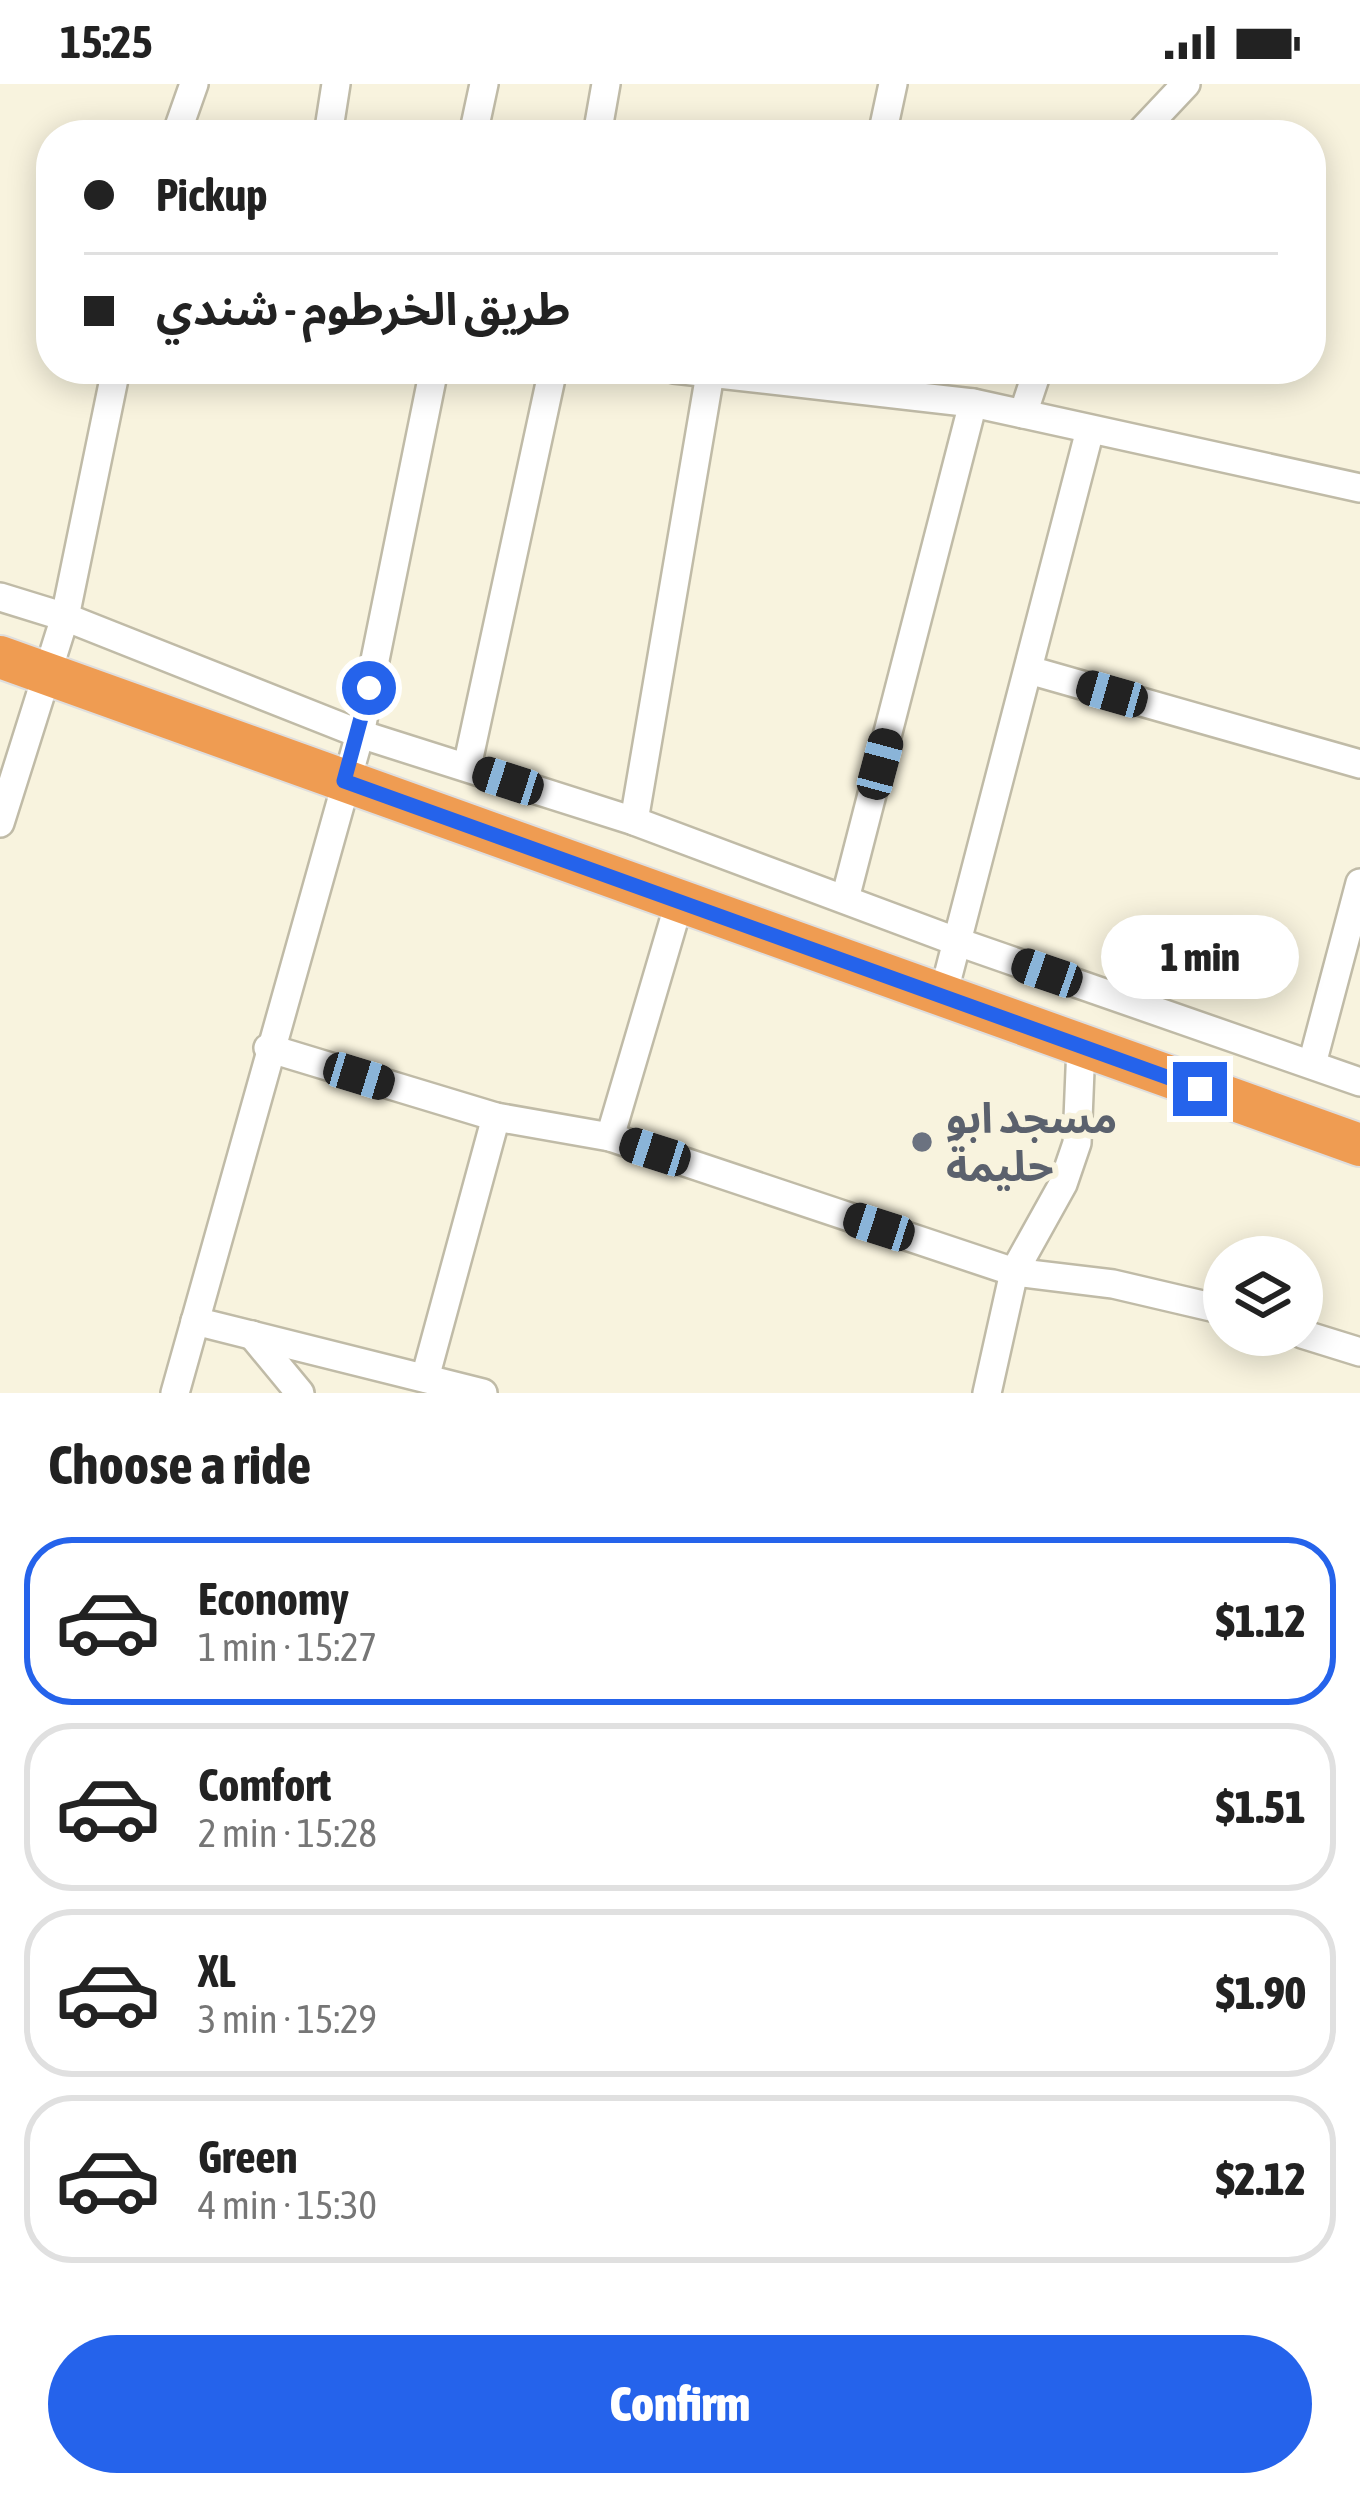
<!DOCTYPE html>
<html lang="en">
<head>
<meta charset="utf-8">
<style>
	body { margin:0; font-family:"Asap Condensed","Noto Sans Arabic",sans-serif; background:#f2f2f2; color:#222; height:100vh; display:flex; flex-direction:column; font-size:45px; white-space:nowrap }
	* { box-sizing:border-box; margin:0 }
	p { font-size:39px; color:#767676 }
	.icon { flex:none; width:66px; height:66px; fill:none; stroke:currentColor; stroke-width:2; stroke-linecap:round; stroke-linejoin:round }
	.map { position:relative; height:1309px; overflow:hidden }
	.drawer { display:flex; flex-direction:column; background:#fff; flex:1 }
	.drawer>* { flex:none }
	.guide { position:absolute; left:36px; top:36px; width:1290px; height:264px; border-radius:48px; box-shadow:0 6px 30px #0003; display:grid; align-content:center; height:264px; padding:0 48px; background:#fff }
	.tools { position:absolute; left:1203px; top:1152px; display:grid; gap:24px }
	.tools a { display:grid; place-items:center; width:120px; height:120px; border-radius:50%; background:#fff; box-shadow:0 6px 30px #0003; font-size:60px }
	.end { position:absolute; width:54px; height:54px; margin:-27px; border:15px solid #2563eb; background:#fff; box-shadow:0 0 0 6px #fff }
	.from { border-radius:50% }
	.bubble { position:absolute; height:84px; border-radius:42px; background:#fff; box-shadow:0 6px 30px #0003; font-size:39px; font-weight:800; line-height:84px; text-align:center }
	.car { position:absolute; width:36px; height:72px; margin:-36px -18px; border-radius:15px; box-shadow:0 0 9px 3px #0007; background:linear-gradient(#222 24%,#8ab4d8 0 40%,#222 0 76%,#8ab4d8 0 86%,#222 0) }
	.guide b { display:flex; align-items:center; gap:42px; height:114px; font-size:45px }
	.guide b+b { border-top:3px solid #e0e0e0 }
	.guide i { width:30px; height:30px; background:#222 }
	ul { padding:0; list-style:none }
	li { display:flex; align-items:center; gap:36px; height:168px; margin:0 24px 18px; padding:0 24px; border:6px solid #e0e0e0; border-radius:48px }
	li div { flex:1 }
	li b { display:block; font-size:45px }
	li em { font-style:normal; font-weight:800 }
	li.on { border-color:#2563eb }
	li>.icon { width:108px; height:108px; stroke-width:1.5 }
	h2 { padding:0 48px; font-size:54px; line-height:144px }
	.primary-button { display:flex; gap:24px; margin-top:auto; padding:24px 48px }
	.primary-button a { flex:1; height:138px; border-radius:72px; background:#2563eb; color:#fff; font-size:48px; font-weight:800; line-height:138px; text-align:center }
	.status { display:flex; justify-content:space-between; align-items:center; height:84px; padding:0 60px; background:#fff; direction:ltr }
	.status svg { height:33px; fill:currentColor }
	.map>svg:first-child { display:block }
</style>
</head>
<body>
<div class="status"><b>15:25</b><svg viewBox="0 0 49 12"><path d="M0 12V9h3v3zM5 12V6h3v6zM10 12V3h3v9zM15 12V0h3v12zM26 1h20v11H26zM47 4h2v5h-2z"/></svg></div>
<div class="map">
<svg width="1360" height="1309" viewBox="0 0 1360 1309">
	<rect width="100%" height="100%" fill="#f8f3de"/>
	<g fill="none" stroke-linecap="round" stroke-linejoin="round">
		<defs>
			<g id="minor">
				<path d="M 176,51 L 194,0"/>
				<path d="M 328,51 L 336,0"/>
				<path d="M 473,51 L 484,0"/>
				<path d="M 597,51 L 606,0"/>
				<path d="M 882,51 L 893,0"/>
				<path d="M 1138,51 L 1186,0"/>
				<path d="M 674,285 L 973,319 L 1360,404"/>
				<path d="M 1023,330 L 1038,285"/>
				<path d="M 0,513 L 65,533 L 360,650 L 634,737 L 958,858 L 1360,998"/>
				<path d="M 1029,586 L 1360,680"/>
				<path d="M 467,683 L 553,285"/>
				<path d="M 634,737 L 710,290"/>
				<path d="M 0,739 L 65,533 L 116,285"/>
				<path d="M 845,815 L 973,319"/>
				<path d="M 942,915 L 1090,346"/>
				<path d="M 268,964 L 496,1033 L 610,1053 L 1014,1188 L 1113,1200 L 1224,1226"/>
				<path d="M 1312,980 L 1360,799"/>
				<path d="M 610,1053 L 679,819"/>
				<path d="M 195,1237 L 483,1309"/>
				<path d="M 1302,1250 L 1360,1268"/>
				<path d="M 252,1251 L 300,1309"/>
				<path d="M 425,1294 L 496,1033"/>
				<path d="M 175,1309 L 360,650 L 434,285"/>
				<path d="M 987,1309 L 1014,1188 L 1063,1100 L 1077,1059 L 1081,962"/>
			</g>
			<path id="trunk" d="M 0,573 L 1360,1061"/>
		</defs>
		<use href="#minor" stroke="#c0bba7" stroke-width="32"/>
		<use href="#trunk" stroke="#dfdedd" stroke-width="46"/>
		<use href="#minor" stroke="#fff" stroke-width="27"/>
		<use href="#trunk" stroke="#ef9c52" stroke-width="42"/>
	</g>
	<g fill="none" stroke-linecap="round" stroke-linejoin="round">
		<path stroke="#2563eb" stroke-width="15" d="M 369,604 L 344,697 L 1200,1005"/>
	</g>
	<circle fill="#6b7280" stroke="#f8f3de" stroke-width="4.5" cx="922" cy="1058" r="12"/>
	<g text-anchor="middle" dominant-baseline="central" stroke-width="12" stroke-linejoin="round" paint-order="stroke">
		<g font-size="42" font-weight="bold" fill="#5b616d" stroke="#f8f3de" text-anchor="start">
			<text x="946" y="1034">مسجد ابو<tspan x="946" dy="48">حليمة</tspan></text>
		</g>
	</g>
</svg>
<div class="tools">
<a><svg class="icon" aria-label="layers" viewBox="0 0 24 24"><path d="M12 4l9 5-9 5-9-5zM3 14l9 5 9-5"/></svg></a>
</div>
<i class="end from" style="left:369px;top:604px"></i>
<i class="end" style="left:1200px;top:1005px"></i>
<div class="bubble" style="left:1101px;top:831px;width:198px">1 min</div>
<i class="car" style="left:1112px;top:610px;rotate:286deg"></i>
<i class="car" style="left:880px;top:680px;rotate:15deg"></i>
<i class="car" style="left:508px;top:697px;rotate:288deg"></i>
<i class="car" style="left:1047px;top:889px;rotate:289deg"></i>
<i class="car" style="left:359px;top:992px;rotate:107deg"></i>
<i class="car" style="left:655px;top:1068px;rotate:288deg"></i>
<i class="car" style="left:879px;top:1143px;rotate:288deg"></i>
<div class="guide">
<b><i class="from"></i>Pickup</b>
<b><i></i>طريق الخرطوم - شندي</b>
</div>
</div>
<section class="drawer">
<h2>Choose a ride</h2>
<ul>
<li class="on"><svg class="icon" aria-label="car" viewBox="0 0 24 24"><path d="M5 17H2v-5l4-1 3-4h7l3 4 3 1v5h-3M9 17h6M6 11h13"/><circle cx="7" cy="17" r="2"/><circle cx="17" cy="17" r="2"/></svg><div><b>Economy</b><p>1 min · 15:27</p></div><em>$1.12</em></li>
<li><svg class="icon" aria-label="car" viewBox="0 0 24 24"><path d="M5 17H2v-5l4-1 3-4h7l3 4 3 1v5h-3M9 17h6M6 11h13"/><circle cx="7" cy="17" r="2"/><circle cx="17" cy="17" r="2"/></svg><div><b>Comfort</b><p>2 min · 15:28</p></div><em>$1.51</em></li>
<li><svg class="icon" aria-label="car" viewBox="0 0 24 24"><path d="M5 17H2v-5l4-1 3-4h7l3 4 3 1v5h-3M9 17h6M6 11h13"/><circle cx="7" cy="17" r="2"/><circle cx="17" cy="17" r="2"/></svg><div><b>XL</b><p>3 min · 15:29</p></div><em>$1.90</em></li>
<li><svg class="icon" aria-label="car" viewBox="0 0 24 24"><path d="M5 17H2v-5l4-1 3-4h7l3 4 3 1v5h-3M9 17h6M6 11h13"/><circle cx="7" cy="17" r="2"/><circle cx="17" cy="17" r="2"/></svg><div><b>Green</b><p>4 min · 15:30</p></div><em>$2.12</em></li>
</ul>
<div class="primary-button"><a>Confirm</a></div>
</section>
</body>
</html>
